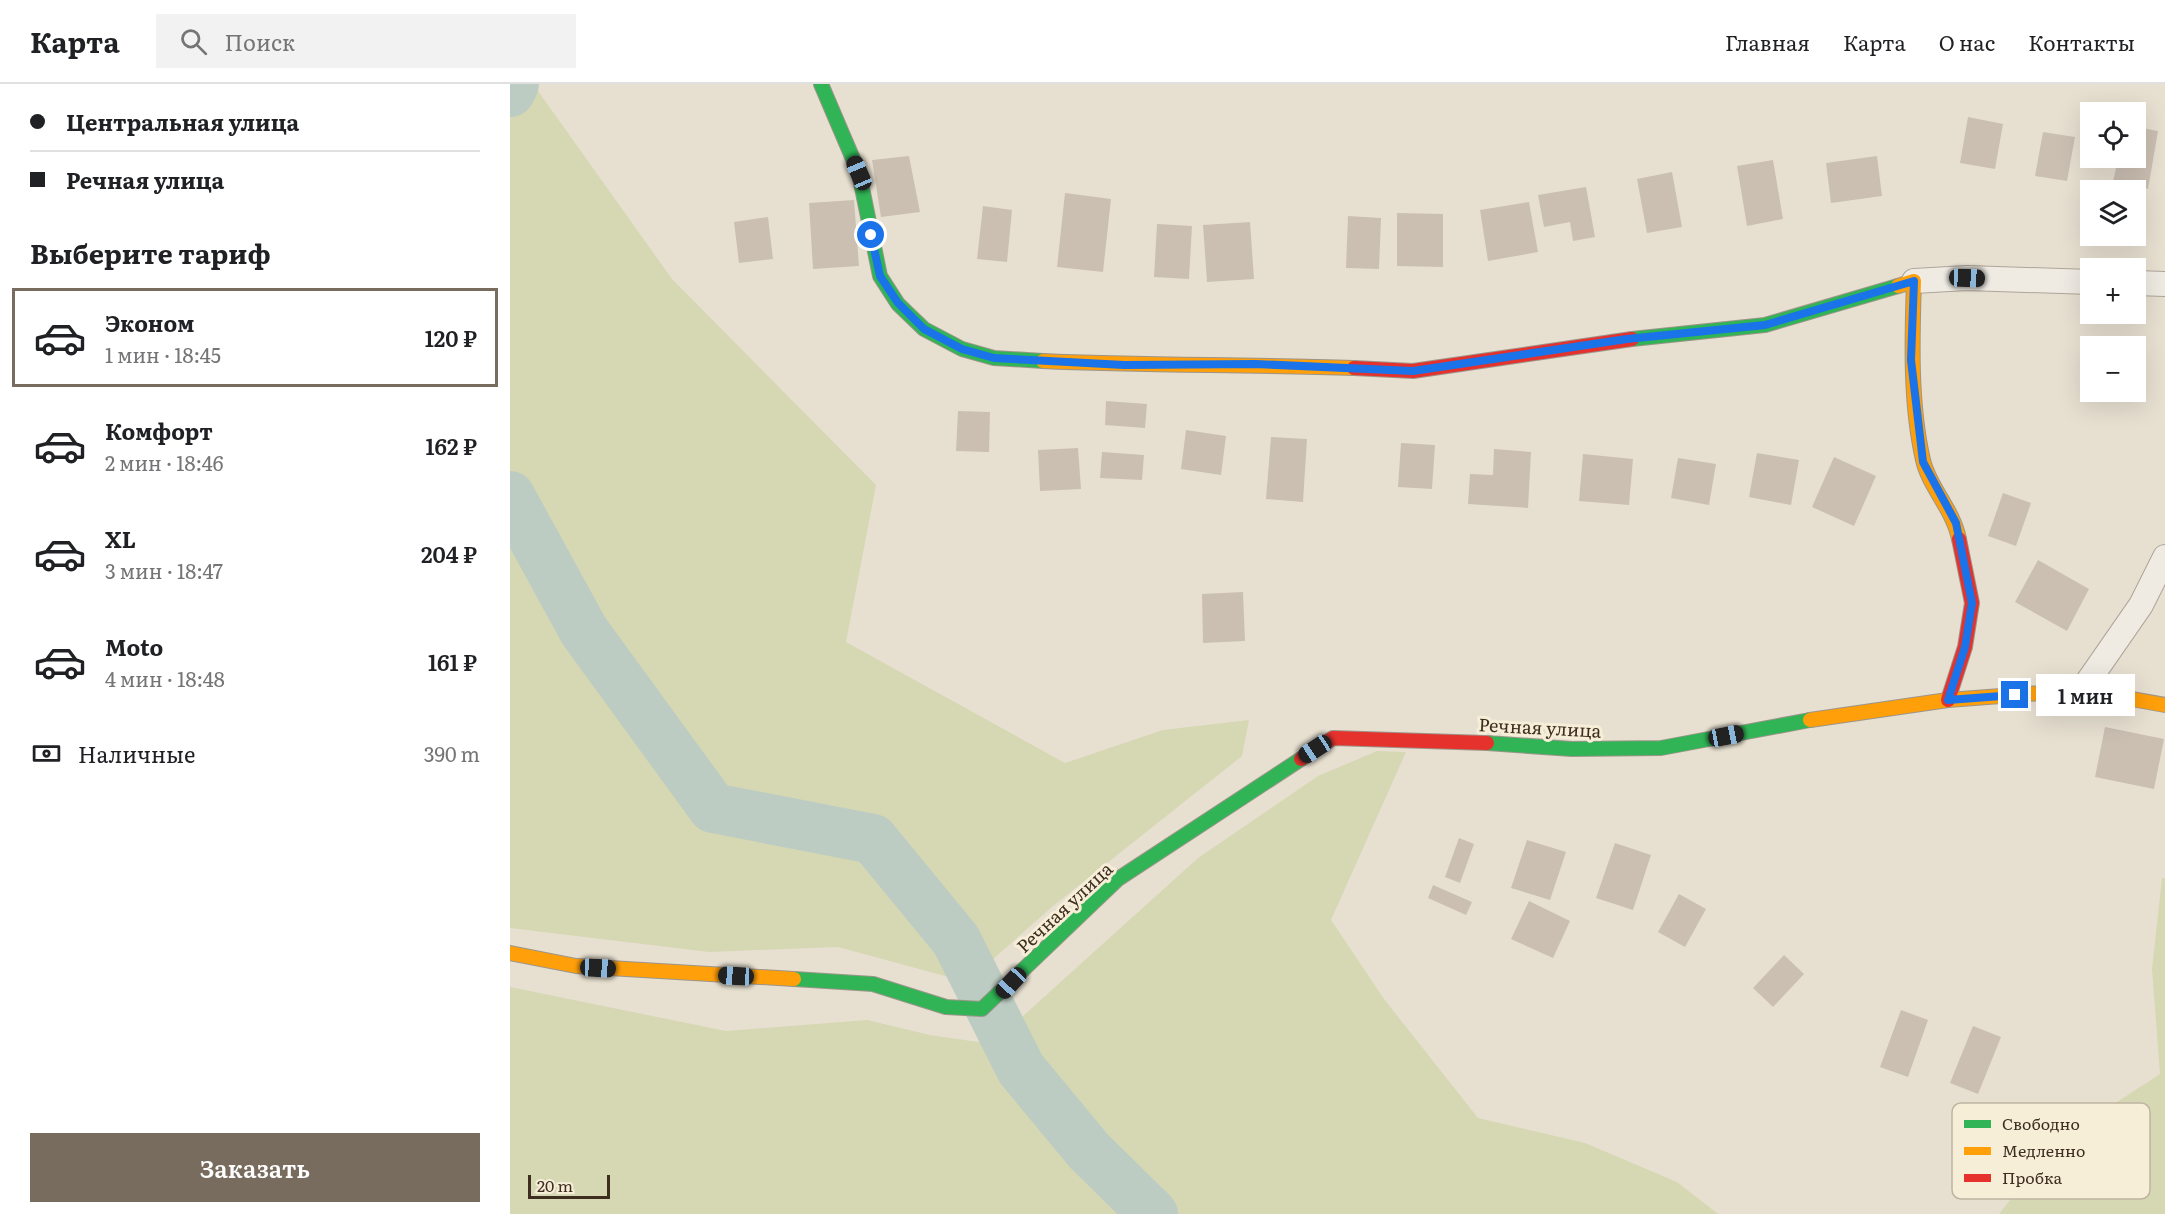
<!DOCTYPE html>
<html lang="ru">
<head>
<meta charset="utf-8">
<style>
	body { margin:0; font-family:Literata,serif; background:#f2f2f2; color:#202124; height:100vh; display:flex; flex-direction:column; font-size:22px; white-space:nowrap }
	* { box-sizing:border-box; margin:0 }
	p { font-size:20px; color:#757577 }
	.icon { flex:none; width:33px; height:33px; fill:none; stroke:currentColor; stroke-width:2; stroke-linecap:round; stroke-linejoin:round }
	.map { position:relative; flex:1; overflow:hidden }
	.side { display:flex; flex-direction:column; background:#fff; width:510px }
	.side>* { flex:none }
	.banner { display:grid; align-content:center; height:132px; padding:0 30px; background:#fff }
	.controls { position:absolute; left:1570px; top:18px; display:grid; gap:12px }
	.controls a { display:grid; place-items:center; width:66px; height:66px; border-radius:0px; background:#fff; box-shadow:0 6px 24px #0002; font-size:30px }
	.scale { position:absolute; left:18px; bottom:15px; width:82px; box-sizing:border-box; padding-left:6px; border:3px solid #3d2e20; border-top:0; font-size:16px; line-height:21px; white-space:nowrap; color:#3d2e20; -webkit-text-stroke:4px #f7eed8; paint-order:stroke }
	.end { position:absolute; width:27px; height:27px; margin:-14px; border:8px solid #1a73e8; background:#fff; box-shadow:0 0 0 3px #fff }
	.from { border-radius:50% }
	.bubble { position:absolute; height:42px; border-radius:0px; background:#fff; box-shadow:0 6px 24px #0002; font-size:20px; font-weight:600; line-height:42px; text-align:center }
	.car { position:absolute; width:18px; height:36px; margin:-18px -9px; border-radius:8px; box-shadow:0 0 4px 2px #0007; background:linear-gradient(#222 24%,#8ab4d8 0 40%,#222 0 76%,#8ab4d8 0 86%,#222 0) }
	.banner b { display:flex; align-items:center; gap:21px; height:57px; font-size:22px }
	.banner b+b { border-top:2px solid #e0e0e0 }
	.banner i { width:15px; height:15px; background:#202124 }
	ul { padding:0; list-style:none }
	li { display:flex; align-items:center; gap:18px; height:99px; margin:0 12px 9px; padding:0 18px; border:3px solid transparent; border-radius:0px }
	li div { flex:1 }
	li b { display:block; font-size:22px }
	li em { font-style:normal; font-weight:600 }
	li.current { border-color:#786c5e }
	li>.icon { width:54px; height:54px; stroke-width:1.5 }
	h2 { padding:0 30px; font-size:27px; line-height:72px }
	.pay { display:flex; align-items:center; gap:15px; height:66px; padding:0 30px; font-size:22px }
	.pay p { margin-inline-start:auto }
	.primary-button { display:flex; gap:12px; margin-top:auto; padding:12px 30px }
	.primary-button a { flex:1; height:69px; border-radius:0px; background:#786c5e; color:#fff; font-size:24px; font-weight:600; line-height:69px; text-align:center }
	header { display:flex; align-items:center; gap:36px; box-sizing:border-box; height:84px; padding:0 30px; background:#fff; border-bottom:2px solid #e0e0e0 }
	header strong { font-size:28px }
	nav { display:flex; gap:33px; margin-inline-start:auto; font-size:21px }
	.search { width:420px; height:54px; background:#f2f2f2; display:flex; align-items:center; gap:15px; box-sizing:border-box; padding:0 21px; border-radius:0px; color:#757577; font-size:22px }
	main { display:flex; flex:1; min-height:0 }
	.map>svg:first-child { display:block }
</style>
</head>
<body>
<header>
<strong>Карта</strong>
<div class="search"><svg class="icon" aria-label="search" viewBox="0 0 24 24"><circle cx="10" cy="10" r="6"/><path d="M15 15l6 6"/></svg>Поиск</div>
<nav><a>Главная</a><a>Карта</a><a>О нас</a><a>Контакты</a></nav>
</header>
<main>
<section class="side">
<div class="banner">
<b><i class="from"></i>Центральная улица</b>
<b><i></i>Речная улица</b>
</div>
<h2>Выберите тариф</h2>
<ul>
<li class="current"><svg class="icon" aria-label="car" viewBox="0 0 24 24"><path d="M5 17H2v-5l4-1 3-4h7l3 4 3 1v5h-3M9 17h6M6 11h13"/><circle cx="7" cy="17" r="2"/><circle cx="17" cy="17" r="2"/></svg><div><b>Эконом</b><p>1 мин · 18:45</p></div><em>120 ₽</em></li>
<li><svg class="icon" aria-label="car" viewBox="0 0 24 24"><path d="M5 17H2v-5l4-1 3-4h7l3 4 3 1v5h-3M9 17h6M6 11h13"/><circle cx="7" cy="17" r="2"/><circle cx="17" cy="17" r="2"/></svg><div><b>Комфорт</b><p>2 мин · 18:46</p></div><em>162 ₽</em></li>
<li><svg class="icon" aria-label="car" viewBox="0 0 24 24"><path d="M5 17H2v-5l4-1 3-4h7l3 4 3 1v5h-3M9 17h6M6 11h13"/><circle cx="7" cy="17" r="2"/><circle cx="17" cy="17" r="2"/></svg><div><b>XL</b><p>3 мин · 18:47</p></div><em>204 ₽</em></li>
<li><svg class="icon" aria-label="car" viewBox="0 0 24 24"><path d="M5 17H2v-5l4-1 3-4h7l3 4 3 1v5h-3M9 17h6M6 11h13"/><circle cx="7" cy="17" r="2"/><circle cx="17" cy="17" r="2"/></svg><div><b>Moto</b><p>4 мин · 18:48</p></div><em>161 ₽</em></li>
</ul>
<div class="pay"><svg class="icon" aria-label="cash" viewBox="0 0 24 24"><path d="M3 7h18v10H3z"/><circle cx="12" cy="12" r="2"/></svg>Наличные<p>390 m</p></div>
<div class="primary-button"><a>Заказать</a></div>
</section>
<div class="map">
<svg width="1655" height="1130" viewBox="0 0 1655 1130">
	<rect width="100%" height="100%" fill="#e7e0d1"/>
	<g fill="#d6d7b3">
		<path d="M 0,0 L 23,0 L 162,195 L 366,401 L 336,558 L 555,679 L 653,646 L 739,636 L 732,672 L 543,822 L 457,898 L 328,863 L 199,868 L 0,844 Z"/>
		<path d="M 867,667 L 896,668 L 821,836 L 874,915 L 968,1034 L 1075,1059 L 1167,1098 L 1208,1130 L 0,1130 L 0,903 L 216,947 L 357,936 L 420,951 L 482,960 L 688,774 L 808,692 Z"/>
		<path d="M 1652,794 L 1655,794 L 1655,1130 L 1489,1130 L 1547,1057 L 1650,990 L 1642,885 Z"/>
	</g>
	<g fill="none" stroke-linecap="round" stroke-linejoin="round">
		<g stroke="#bcccc2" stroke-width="50">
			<path d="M 0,8 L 4,0"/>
			<path d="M 0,412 L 74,547 L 203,724 L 363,755 L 446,856 L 511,985 L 579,1067 L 643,1130"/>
		</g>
	</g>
	<g fill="#cbbfb2">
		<path d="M 1458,33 L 1493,40 L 1485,85 L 1450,79 Z"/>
		<path d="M 1626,43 L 1648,47 L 1638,105 L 1603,98 L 1608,74 L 1626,74 Z"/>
		<path d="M 1533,48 L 1565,53 L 1557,97 L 1525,92 Z"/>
		<path d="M 399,72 L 410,128 L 371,133 L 362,76 Z"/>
		<path d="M 1367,72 L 1372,112 L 1321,119 L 1316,79 Z"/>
		<path d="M 1263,76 L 1273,135 L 1237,142 L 1227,82 Z"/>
		<path d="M 1162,88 L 1172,143 L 1137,149 L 1127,95 Z"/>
		<path d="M 1076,103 L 1085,153 L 1063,157 L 1060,138 L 1034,143 L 1028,111 Z"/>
		<path d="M 555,109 L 601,115 L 593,188 L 547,183 Z"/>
		<path d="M 344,116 L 349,182 L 303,185 L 299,119 Z"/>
		<path d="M 1019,118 L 1028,168 L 978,177 L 970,126 Z"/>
		<path d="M 473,122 L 502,126 L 497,178 L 467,175 Z"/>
		<path d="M 887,129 L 933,130 L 933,183 L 887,182 Z"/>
		<path d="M 838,132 L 871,134 L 869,185 L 836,184 Z"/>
		<path d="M 258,133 L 263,175 L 229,179 L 224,138 Z"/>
		<path d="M 740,138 L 744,195 L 697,198 L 693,141 Z"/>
		<path d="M 647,140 L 682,142 L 679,195 L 644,193 Z"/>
		<path d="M 596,317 L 637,320 L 635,344 L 595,341 Z"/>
		<path d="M 448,327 L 480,328 L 479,368 L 446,367 Z"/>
		<path d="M 676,346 L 716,352 L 711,391 L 671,385 Z"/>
		<path d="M 761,353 L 797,355 L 793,418 L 756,415 Z"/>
		<path d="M 891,359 L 925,361 L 922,405 L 888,403 Z"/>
		<path d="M 568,364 L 571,405 L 530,407 L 528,366 Z"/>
		<path d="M 984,365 L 1021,368 L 1018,424 L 958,420 L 960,390 L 983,391 Z"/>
		<path d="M 592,368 L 634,371 L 632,396 L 590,394 Z"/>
		<path d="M 1247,369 L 1289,376 L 1281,421 L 1239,413 Z"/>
		<path d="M 1073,370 L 1123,375 L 1119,421 L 1069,417 Z"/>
		<path d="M 1324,373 L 1366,392 L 1344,442 L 1302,423 Z"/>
		<path d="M 1168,374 L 1206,380 L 1199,421 L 1161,414 Z"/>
		<path d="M 1493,409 L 1521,419 L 1506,462 L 1478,452 Z"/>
		<path d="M 1528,476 L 1579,505 L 1557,547 L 1505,518 Z"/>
		<path d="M 733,508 L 735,557 L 693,559 L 692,510 Z"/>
		<path d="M 1595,643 L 1654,655 L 1644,705 L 1585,693 Z"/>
		<path d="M 949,754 L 964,760 L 950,799 L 935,793 Z"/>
		<path d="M 1017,756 L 1056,768 L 1040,816 L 1001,804 Z"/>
		<path d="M 1105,759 L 1141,771 L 1123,826 L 1086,814 Z"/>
		<path d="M 923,801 L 962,818 L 956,831 L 918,814 Z"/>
		<path d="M 1169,810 L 1196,825 L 1175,863 L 1148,848 Z"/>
		<path d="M 1019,817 L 1060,837 L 1043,874 L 1001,855 Z"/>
		<path d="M 1274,871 L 1294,890 L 1263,923 L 1243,904 Z"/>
		<path d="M 1391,926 L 1418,936 L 1398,993 L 1370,983 Z"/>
		<path d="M 1463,942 L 1491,953 L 1468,1010 L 1440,999 Z"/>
	</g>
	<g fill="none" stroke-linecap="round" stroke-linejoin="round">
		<defs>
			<g id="street">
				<path d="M 1404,197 L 1457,194 L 1581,198"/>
				<path d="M 1626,199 L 1655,200"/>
				<path d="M 1572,606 L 1631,521 L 1655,473"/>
			</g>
			<g id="fast">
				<path d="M 311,0 L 349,89 L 370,192 L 388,220 L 414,245 L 452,265 L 484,274 L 533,277"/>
				<path d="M 1122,255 L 1255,241 L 1388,202"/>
				<path d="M 977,659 L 1062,665 L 1151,664 L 1300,636"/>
				<path d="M 284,895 L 363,900 L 436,923 L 472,925 L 608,795 L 791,675"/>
			</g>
			<g id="slow">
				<path d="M 1388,202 L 1404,197 C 1402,255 1400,319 1413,376 C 1419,403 1443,425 1449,455"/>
				<path d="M 533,277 C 636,282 740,280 844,284"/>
				<path d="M 1300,636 L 1438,616 L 1572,606 L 1655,621"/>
				<path d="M 0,869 L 66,882 L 284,895"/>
			</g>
			<g id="jam">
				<path d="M 844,284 L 903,287 L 1122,255"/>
				<path d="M 1438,616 L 1455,563 L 1462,519 L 1449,455"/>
				<path d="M 791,675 L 823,654 L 977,659"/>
			</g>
		</defs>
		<use href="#street" stroke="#ada599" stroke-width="26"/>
		<use href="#fast" stroke="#9c958a" stroke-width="16"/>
		<use href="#slow" stroke="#9c958a" stroke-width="16"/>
		<use href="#jam" stroke="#9c958a" stroke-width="16"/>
		<use href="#street" stroke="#efebe3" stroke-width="24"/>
		<use href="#fast" stroke="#30b455" stroke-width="14"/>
		<use href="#slow" stroke="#ff9f0a" stroke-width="14"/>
		<use href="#jam" stroke="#e5322d" stroke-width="14"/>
	</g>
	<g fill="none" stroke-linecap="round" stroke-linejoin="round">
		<path stroke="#1a73e8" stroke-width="8" d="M 361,151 L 370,192 L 388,219 L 414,245 L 452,265 L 484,274 L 614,281 L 746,280 L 903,287 L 1117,255 L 1255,241 L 1404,197 L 1401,276 L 1413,378 L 1446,439 L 1462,519 L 1455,563 L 1438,616 L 1505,611"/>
	</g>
	<g text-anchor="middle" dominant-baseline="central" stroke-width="6" stroke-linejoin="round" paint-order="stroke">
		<g font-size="18" fill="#3d2e20" stroke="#f7eed8">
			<text transform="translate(1030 643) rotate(3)">Речная улица</text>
			<text transform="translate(554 823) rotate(-43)">Речная улица</text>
		</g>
	</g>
	<rect x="1442" y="1019" width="198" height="96" rx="9" fill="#f7eed8" stroke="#bfb4a1" stroke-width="1.5"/>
	<rect x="1454" y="1036" width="27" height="8" fill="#30b455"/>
	<rect x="1454" y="1063" width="27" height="8" fill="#ff9f0a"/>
	<rect x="1454" y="1090" width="27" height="8" fill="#e5322d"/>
	<g font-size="16" fill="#3d2e20">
		<text x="1492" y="1046">Свободно</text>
		<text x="1492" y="1073">Медленно</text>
		<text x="1492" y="1100">Пробка</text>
	</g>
</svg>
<div class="controls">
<a><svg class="icon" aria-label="locate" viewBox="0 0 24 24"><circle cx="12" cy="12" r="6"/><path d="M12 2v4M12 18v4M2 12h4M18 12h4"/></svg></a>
<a><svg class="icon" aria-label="layers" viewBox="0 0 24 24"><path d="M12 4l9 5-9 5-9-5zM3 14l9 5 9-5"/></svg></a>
<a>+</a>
<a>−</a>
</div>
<div class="scale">20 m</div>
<i class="end from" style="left:361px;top:151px"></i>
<i class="end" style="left:1505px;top:611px"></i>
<div class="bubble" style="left:1526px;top:590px;width:99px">1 мин</div>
<i class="car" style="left:349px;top:89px;rotate:337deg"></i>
<i class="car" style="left:1457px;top:194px;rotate:92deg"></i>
<i class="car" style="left:1216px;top:652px;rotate:79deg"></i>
<i class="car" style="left:805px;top:665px;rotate:237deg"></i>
<i class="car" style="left:88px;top:884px;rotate:93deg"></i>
<i class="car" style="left:226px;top:892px;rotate:273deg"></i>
<i class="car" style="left:501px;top:899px;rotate:223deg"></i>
</div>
</main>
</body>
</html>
